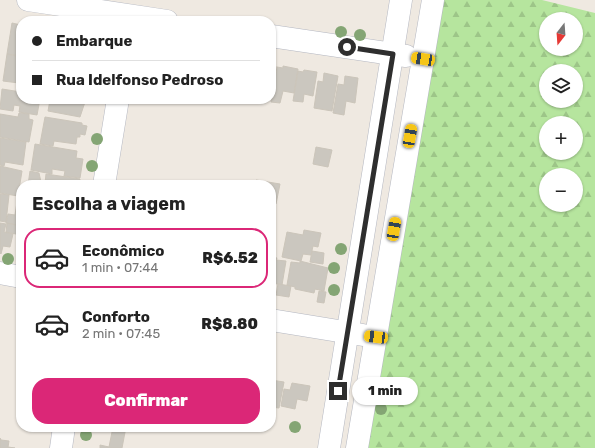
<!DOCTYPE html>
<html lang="pt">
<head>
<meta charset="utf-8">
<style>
	body { margin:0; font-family:Rubik,sans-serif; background:#f6f6f6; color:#222; height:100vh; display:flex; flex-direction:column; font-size:15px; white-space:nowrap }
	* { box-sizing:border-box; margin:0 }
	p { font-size:13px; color:#767676 }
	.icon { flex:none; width:22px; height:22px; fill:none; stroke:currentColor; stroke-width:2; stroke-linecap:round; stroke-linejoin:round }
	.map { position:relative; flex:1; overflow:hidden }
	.panel { position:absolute; left:16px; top:180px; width:260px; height:252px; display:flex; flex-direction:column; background:#fff; border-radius:16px; box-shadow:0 1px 3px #0004 }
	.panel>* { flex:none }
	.guide { position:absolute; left:16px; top:16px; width:260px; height:88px; border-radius:16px; box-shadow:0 1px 3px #0004; display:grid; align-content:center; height:88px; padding:0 16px; background:#fff }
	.needle { width:26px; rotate:197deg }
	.buttons { position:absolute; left:539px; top:12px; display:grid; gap:8px }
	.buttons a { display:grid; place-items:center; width:44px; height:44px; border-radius:50%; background:#fff; box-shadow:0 1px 3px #0004; font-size:20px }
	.end { position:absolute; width:18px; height:18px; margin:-9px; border:5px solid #2e2e2e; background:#fff; box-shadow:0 0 0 2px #fff }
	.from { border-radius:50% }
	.bubble { position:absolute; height:28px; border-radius:14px; background:#fff; box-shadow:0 1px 3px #0004; font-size:13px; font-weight:800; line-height:28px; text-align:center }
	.car { position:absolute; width:12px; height:24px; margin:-12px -6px; border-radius:5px; box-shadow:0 0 3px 1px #0007; background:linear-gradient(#f5c518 24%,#345 0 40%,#f5c518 0 76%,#345 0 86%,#f5c518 0) }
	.guide b { display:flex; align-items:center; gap:14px; height:38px; font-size:15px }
	.guide b+b { border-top:1px solid #e0e0e0 }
	.guide i { width:10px; height:10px; background:#222 }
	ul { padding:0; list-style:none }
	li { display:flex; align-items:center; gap:12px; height:60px; margin:0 8px 6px; padding:0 8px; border:2px solid transparent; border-radius:16px }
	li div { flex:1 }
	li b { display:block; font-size:15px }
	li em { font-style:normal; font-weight:800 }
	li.on { border-color:#db2777 }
	li>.icon { width:36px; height:36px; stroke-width:1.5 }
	h2 { padding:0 16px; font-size:18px; line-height:48px }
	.button { display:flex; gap:8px; margin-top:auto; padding:8px 16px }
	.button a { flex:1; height:46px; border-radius:16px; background:#db2777; color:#fff; font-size:16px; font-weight:800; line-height:46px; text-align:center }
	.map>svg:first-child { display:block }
</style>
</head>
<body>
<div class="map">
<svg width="595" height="448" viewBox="0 0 595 448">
	<defs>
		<pattern id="forest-firs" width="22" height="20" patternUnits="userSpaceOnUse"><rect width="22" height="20" fill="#b6e59e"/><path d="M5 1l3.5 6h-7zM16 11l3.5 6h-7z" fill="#9dc588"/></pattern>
	</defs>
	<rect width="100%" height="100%" fill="#efe9e1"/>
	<path fill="url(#forest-firs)" fill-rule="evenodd" d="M 444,0 L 542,0 L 595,13 L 595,448 L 364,448 L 424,78 ZM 546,19 L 576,19 L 576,49 L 546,49 ZM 546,71 L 576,71 L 576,101 L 546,101 ZM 546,123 L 576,123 L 576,153 L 546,153 ZM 546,175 L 576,175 L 576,205 L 546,205 Z"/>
	<g fill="#cbc7bf" stroke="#cbc5ba">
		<path d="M 12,23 L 21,25 L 21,56 L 7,54 Z"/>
		<path d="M 7,54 L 21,57 L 21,79 L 20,79 L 19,83 L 3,81 Z"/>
		<path d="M 271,65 L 276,66 L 272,89 L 271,88 Z"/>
		<path d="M 283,66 L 298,69 L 294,93 L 283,91 L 280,103 L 271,102 L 277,67 L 283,68 Z"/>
		<path d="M 304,70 L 317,72 L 313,96 L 304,94 L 303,102 L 293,101 L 298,71 L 303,72 Z"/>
		<path d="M 324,73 L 338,76 L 332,111 L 314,108 L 318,81 L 323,82 Z"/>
		<path d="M 345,76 L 358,78 L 355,103 L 346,101 L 344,115 L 333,113 L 338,84 L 344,85 Z"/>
		<path d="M 2,89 L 21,92 L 21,99 L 40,99 L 37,115 L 19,112 L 20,106 L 14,105 L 13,111 L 0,109 Z"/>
		<path d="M 59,99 L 86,99 L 80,117 L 48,111 L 50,100 L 58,102 Z"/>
		<path d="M 19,113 L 29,114 L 29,119 L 33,120 L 29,142 L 0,137 L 0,114 L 18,117 Z"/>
		<path d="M 45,117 L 82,123 L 82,125 L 87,126 L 85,135 L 80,134 L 80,137 L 77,137 L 76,144 L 54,141 L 53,146 L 40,144 Z"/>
		<path d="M 0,138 L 26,142 L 23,165 L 5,162 L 4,166 L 0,165 Z"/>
		<path d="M 35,144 L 77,151 L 76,158 L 83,159 L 80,178 L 64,176 L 65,171 L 52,169 L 52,174 L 31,170 Z"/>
		<path d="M 316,147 L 332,150 L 328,167 L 313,164 Z"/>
		<path d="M 0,166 L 22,171 L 18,196 L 0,193 Z"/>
		<path d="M 30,171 L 39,173 L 41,182 L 45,183 L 46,174 L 80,179 L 79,185 L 28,185 Z"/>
		<path d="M 256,180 L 280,184 L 276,204 L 271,203 L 271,185 L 255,185 Z"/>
		<path d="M 0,194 L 9,195 L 6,222 L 0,221 Z"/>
		<path d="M 17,202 L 21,202 L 21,226 L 6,223 L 8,214 L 15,215 Z"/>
		<path d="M 0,223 L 6,224 L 4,232 L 13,234 L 10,247 L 3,246 L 1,254 L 0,253 Z"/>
		<path d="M 7,223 L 21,226 L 21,235 L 6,232 Z"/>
		<path d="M 304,230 L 321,233 L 318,247 L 313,246 L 311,255 L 303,254 L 301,261 L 282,257 L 287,232 L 303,235 Z"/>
		<path d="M 312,251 L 324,253 L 323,264 L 310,262 Z"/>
		<path d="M 271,257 L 277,258 L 276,260 L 286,261 L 282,285 L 273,283 L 271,286 Z"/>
		<path d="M 300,261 L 328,268 L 324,291 L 315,289 L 314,293 L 295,289 L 295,287 L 287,285 L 291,262 L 300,263 Z"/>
		<path d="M 278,284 L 291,286 L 289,297 L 276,295 Z"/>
		<path d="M 319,291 L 326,292 L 324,303 L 317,302 Z"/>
		<path d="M 271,380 L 284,382 L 279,408 L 271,407 Z"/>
		<path d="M 292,383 L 310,386 L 307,401 L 297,399 L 295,409 L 281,406 L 284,389 L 290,390 Z"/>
		<path d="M 113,427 L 126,427 L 122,448 L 100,448 L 100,445 L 109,447 Z"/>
		<path d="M 0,438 L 1,440 L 9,441 L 8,447 L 15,448 L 0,448 Z"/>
	</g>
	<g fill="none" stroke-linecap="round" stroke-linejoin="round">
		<defs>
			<g id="minor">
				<path d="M 28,0 L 167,21"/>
				<path d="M 271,36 L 406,56"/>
				<path d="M 104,185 L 118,99"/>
				<path d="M 0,273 L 21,277"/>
				<path d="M 271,320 L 363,335"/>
				<path d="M 61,448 L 64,427"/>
				<path d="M 329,448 L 401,0"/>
				<path d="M 357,448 L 433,0"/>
			</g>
		</defs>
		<use href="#minor" stroke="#b4b7c1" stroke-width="23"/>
		<use href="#minor" stroke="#fff" stroke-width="22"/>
	</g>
	<g fill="#84a574">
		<circle cx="341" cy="32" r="6"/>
		<circle cx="360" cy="35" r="6"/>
		<circle cx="97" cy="139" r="6"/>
		<circle cx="92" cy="166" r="6"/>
		<circle cx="341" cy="249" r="6"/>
		<circle cx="8" cy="259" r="6"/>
		<circle cx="334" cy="268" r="6"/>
		<circle cx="334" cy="290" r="6"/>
		<circle cx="381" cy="409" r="6"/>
		<circle cx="295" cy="427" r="6"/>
		<circle cx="86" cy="435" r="6"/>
	</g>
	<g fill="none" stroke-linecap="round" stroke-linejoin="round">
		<path stroke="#2e2e2e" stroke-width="5" d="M 338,391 L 393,54 L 347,47"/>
	</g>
</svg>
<div class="buttons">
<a><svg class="needle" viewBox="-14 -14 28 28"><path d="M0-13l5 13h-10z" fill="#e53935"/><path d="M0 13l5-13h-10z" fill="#767676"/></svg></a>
<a><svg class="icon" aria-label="layers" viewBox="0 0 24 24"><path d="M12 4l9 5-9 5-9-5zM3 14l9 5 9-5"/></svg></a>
<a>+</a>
<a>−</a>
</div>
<i class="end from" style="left:347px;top:47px"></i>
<i class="end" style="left:338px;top:391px"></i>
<div class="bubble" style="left:352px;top:377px;width:66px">1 min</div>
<i class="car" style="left:423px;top:59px;rotate:279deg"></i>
<i class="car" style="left:410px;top:136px;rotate:10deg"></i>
<i class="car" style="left:394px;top:229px;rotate:10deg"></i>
<i class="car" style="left:376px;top:337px;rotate:277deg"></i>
<div class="guide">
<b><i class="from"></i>Embarque</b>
<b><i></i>Rua Idelfonso Pedroso</b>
</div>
<section class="panel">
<h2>Escolha a viagem</h2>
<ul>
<li class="on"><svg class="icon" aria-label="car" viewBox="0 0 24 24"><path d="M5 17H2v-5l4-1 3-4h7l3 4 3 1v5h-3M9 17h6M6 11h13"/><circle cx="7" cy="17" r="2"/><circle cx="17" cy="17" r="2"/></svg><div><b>Econômico</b><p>1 min · 07:44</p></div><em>R$6.52</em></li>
<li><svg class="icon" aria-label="car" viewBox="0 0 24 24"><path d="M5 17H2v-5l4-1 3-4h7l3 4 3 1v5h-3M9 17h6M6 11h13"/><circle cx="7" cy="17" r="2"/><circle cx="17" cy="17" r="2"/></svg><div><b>Conforto</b><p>2 min · 07:45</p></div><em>R$8.80</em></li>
</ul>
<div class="button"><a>Confirmar</a></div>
</section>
</div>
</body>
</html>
